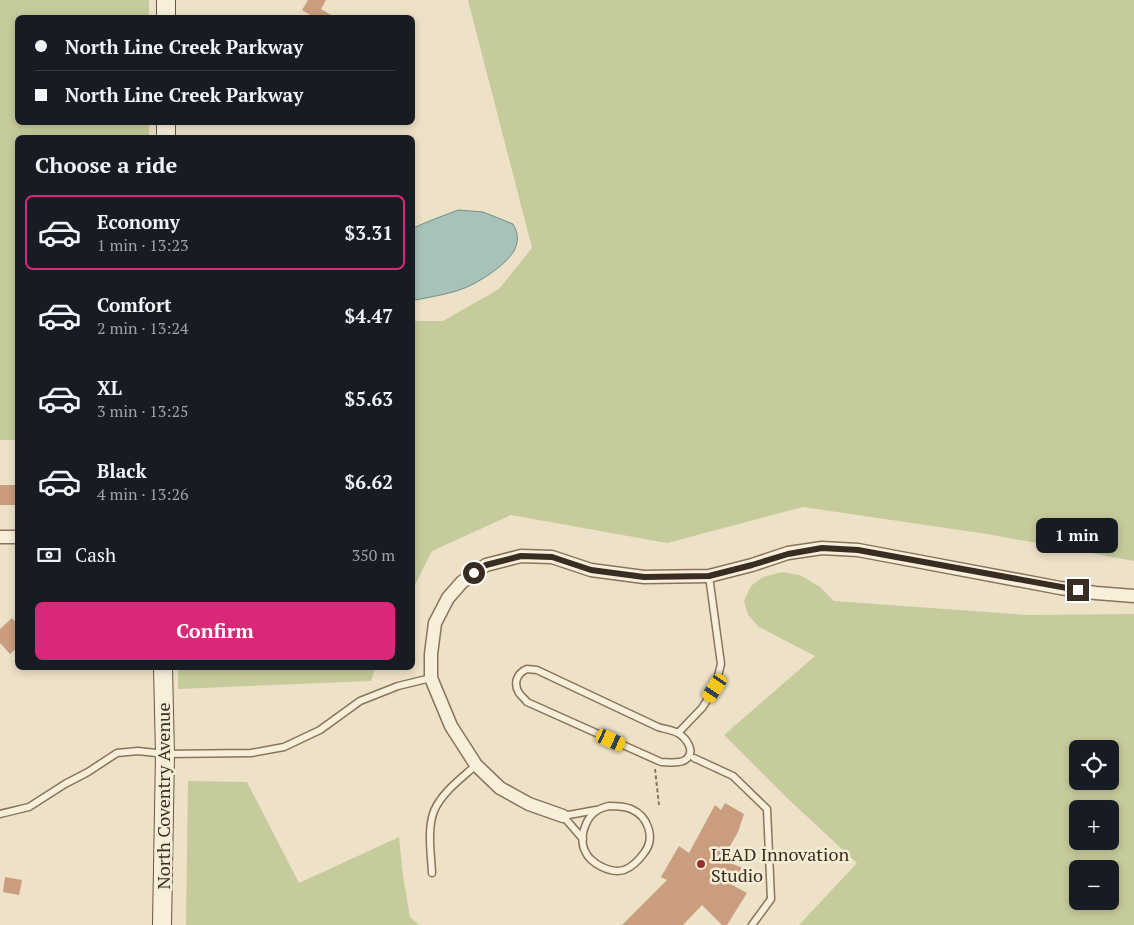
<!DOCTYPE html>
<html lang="en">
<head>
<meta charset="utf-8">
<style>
	body { margin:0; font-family:"PT Serif",serif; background:#242831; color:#f1f3f6; height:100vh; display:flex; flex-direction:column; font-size:19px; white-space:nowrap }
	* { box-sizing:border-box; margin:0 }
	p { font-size:16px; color:#9ea1a6 }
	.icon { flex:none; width:28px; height:28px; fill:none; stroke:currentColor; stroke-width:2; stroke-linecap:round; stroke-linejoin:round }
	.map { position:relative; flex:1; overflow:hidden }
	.details { position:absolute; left:15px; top:135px; width:400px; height:535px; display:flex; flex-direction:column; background:#171b24; border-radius:8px; box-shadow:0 2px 8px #0003 }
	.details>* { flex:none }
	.hud { position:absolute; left:15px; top:15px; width:400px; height:110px; border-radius:8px; box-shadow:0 2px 8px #0003; display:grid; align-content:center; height:110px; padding:0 20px; background:#171b24 }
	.fabs { position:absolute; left:1069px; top:740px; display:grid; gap:10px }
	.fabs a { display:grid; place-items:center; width:50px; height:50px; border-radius:8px; background:#171b24; box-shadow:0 2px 8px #0003; font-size:25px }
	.end { position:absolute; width:22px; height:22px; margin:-11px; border:6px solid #392c20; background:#fff; box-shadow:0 0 0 2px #fff }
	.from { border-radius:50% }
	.bubble { position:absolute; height:35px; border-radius:8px; background:#171b24; box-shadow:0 2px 8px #0003; font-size:16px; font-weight:600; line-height:35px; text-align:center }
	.car { position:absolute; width:15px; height:30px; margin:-15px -8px; border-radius:6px; box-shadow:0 0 4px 1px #0007; background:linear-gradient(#f5c518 24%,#345 0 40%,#f5c518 0 76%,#345 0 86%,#f5c518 0) }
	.hud b { display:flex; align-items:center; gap:18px; height:48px; font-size:19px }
	.hud b+b { border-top:1px solid #363941 }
	.hud i { width:12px; height:12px; background:#f1f3f6 }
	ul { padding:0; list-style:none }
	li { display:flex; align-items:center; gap:15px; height:75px; margin:0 10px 8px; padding:0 10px; border:2px solid transparent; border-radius:8px }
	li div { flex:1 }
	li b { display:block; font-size:19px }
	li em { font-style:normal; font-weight:600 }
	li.current { border-color:#db2777 }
	li>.icon { width:45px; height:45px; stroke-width:1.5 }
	h2 { padding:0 20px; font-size:22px; line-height:60px }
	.pay { display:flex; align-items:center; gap:12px; height:55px; padding:0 20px; font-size:19px }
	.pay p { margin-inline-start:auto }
	.primary-button { display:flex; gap:10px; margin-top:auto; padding:10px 20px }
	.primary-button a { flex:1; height:58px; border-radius:8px; background:#db2777; color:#fff; font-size:20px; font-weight:600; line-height:58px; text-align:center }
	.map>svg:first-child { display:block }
</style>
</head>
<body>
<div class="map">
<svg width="1134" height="925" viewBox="0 0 1134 925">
	<rect width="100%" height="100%" fill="#ede1c7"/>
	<g fill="#c6cb9b" fill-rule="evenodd">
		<path d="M 0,0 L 149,0 L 149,17 L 18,18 L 18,122 L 149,123 L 149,137 L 18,138 L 17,440 L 0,440 Z"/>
		<path d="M 468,0 L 1134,0 L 1134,561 L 987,534 L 803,507 L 667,543 L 511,515 L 432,551 L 413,589 L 413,321 L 443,321 L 499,289 L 532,248 Z"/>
		<path d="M 782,572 L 800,575 L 820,587 L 834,601 L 1027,615 L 1134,614 L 1134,925 L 799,925 L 857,863 L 786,797 L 724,735 L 815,656 L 759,627 L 748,615 L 744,601 L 751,586 L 763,577 ZM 1078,749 L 1110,749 L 1110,781 L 1078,781 ZM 1078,809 L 1110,809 L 1110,841 L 1078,841 ZM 1078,869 L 1110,869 L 1110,901 L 1078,901 Z"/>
		<path d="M 178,668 L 375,668 L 371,681 L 178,689 Z"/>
		<path d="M 188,781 L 247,782 L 299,883 L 399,837 L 403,876 L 410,917 L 419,925 L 186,925 Z"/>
	</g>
	<path fill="#a8c1b9" stroke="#6f9087" d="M 458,210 L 483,212 L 513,224 C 517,231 519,238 516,246 C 512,262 477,284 462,289 C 449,294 430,297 416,300 L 413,298 L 413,228 L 432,220 Z"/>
	<g fill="#ca9d7e">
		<path d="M 308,0 L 326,0 L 321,9 L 336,18 L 315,18 L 302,10 Z"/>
		<rect x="0" y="485" width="17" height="20"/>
		<path d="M 12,618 L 18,625 L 18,647 L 10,654 L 0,643 L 0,629 Z"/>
		<path d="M 725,803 L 744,814 L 738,832 L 722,860 L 743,868 L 732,885 L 747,893 L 727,925 L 722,925 L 702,905 L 683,925 L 622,925 L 667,880 L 661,877 L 679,846 L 689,853 L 715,805 L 721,810 Z"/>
		<path d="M 5,877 L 22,880 L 19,895 L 3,892 Z"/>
	</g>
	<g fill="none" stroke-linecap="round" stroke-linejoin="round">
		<defs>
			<g id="lane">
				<path d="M 527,669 L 537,670 L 658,727 C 664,729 672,730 678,733 C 686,738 697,752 685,760 C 679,764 668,762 661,762 L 527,702 C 525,699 521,696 519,693 C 513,683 517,673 527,669 Z"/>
				<path d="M 678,733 L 702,708 L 715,688 L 721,664 L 709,576"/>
				<path d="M 694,758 L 733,776 L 767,809 L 771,899 L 752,925"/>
				<path d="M 609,806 C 617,806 624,806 631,809 C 648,816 656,838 644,853 C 639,860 632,867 624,870 C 610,874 590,863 585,851 C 581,843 582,832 586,824 C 588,819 593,813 598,810 C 601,808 605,807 609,806 Z"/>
				<path d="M 0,814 L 29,807 L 65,784 L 88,772 L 117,753 L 138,751 L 165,754 L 251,753 L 284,747 L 320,730 L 360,701 L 398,686 L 431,678"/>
				<path d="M 563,816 L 596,810"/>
				<path d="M 563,816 L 583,839"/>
				<path d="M 432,873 C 431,853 427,829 434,811 C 442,792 462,778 476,765"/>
			</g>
			<g id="street">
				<path d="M 0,537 L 18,537"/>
				<path d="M 563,816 L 529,804 L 500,788 L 476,765 L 451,726 L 431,678 L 431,654 L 435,623 L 448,598 L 462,582 L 486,565 L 521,556 L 552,557 L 591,570 L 644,577 L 709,576 L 752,565 L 788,553 L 822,548 L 858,550 L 1060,588 L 1096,593 L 1134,596"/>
			</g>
			<g id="secondary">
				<path d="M 166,18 L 166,0"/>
				<path d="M 166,138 L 166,122"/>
				<path d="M 162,925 L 165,754 L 163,668"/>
			</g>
		</defs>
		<use href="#lane" stroke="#88745d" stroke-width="9"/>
		<use href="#street" stroke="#88745d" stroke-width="15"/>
		<use href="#secondary" stroke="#6a5540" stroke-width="20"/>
		<path stroke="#88745d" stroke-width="2" stroke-dasharray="4 2.5" stroke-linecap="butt" d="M 655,769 L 659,805"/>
		<use href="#lane" stroke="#f8efda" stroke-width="6"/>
		<use href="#street" stroke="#f8efda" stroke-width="12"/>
		<use href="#secondary" stroke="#f8efda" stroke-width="18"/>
	</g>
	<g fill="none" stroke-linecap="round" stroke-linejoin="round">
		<path stroke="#392c20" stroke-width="6" d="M 474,573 L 486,565 L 521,556 L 552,557 L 591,570 L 644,577 L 709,576 L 752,565 L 788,554 L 822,548 L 858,550 L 1078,590"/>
	</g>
	<circle fill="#962f30" stroke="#f5ecd6" stroke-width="2" cx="701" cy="864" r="5"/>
	<g text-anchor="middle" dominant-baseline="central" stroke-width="5" stroke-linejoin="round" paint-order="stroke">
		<g font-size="18" fill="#392c20" stroke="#f5ecd6">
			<text transform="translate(163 796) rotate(-90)">North Coventry Avenue</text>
		</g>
		<g font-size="18" fill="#392c20" stroke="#f5ecd6" text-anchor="start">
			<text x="711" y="854">LEAD Innovation<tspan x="711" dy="21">Studio</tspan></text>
		</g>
	</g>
</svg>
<div class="fabs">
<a><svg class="icon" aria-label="locate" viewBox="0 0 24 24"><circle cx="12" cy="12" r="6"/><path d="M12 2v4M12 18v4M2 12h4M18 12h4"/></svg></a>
<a>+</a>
<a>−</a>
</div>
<i class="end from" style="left:474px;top:573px"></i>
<i class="end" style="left:1078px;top:590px"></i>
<div class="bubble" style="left:1036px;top:518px;width:82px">1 min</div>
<i class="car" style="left:715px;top:688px;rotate:213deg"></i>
<i class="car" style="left:611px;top:740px;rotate:114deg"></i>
<div class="hud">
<b><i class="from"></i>North Line Creek Parkway</b>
<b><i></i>North Line Creek Parkway</b>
</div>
<section class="details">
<h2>Choose a ride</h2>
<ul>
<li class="current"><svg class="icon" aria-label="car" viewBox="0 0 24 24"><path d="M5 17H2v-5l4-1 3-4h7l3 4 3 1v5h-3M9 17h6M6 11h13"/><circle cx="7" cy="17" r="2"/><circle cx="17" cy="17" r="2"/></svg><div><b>Economy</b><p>1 min · 13:23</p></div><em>$3.31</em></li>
<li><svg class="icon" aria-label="car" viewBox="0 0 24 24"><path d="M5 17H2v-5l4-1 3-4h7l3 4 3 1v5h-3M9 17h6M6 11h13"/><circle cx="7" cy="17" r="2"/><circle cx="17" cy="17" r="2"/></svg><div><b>Comfort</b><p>2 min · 13:24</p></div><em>$4.47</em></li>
<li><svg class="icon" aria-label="car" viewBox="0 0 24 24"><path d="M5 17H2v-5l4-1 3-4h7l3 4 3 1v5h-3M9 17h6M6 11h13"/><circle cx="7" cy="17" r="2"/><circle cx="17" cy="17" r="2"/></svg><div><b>XL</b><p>3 min · 13:25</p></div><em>$5.63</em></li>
<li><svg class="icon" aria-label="car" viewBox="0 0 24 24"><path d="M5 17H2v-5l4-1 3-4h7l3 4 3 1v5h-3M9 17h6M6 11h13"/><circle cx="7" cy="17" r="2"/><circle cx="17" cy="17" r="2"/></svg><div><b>Black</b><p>4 min · 13:26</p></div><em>$6.62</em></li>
</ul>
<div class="pay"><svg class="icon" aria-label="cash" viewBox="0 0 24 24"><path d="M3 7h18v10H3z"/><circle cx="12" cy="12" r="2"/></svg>Cash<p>350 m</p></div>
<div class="primary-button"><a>Confirm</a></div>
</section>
</div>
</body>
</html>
